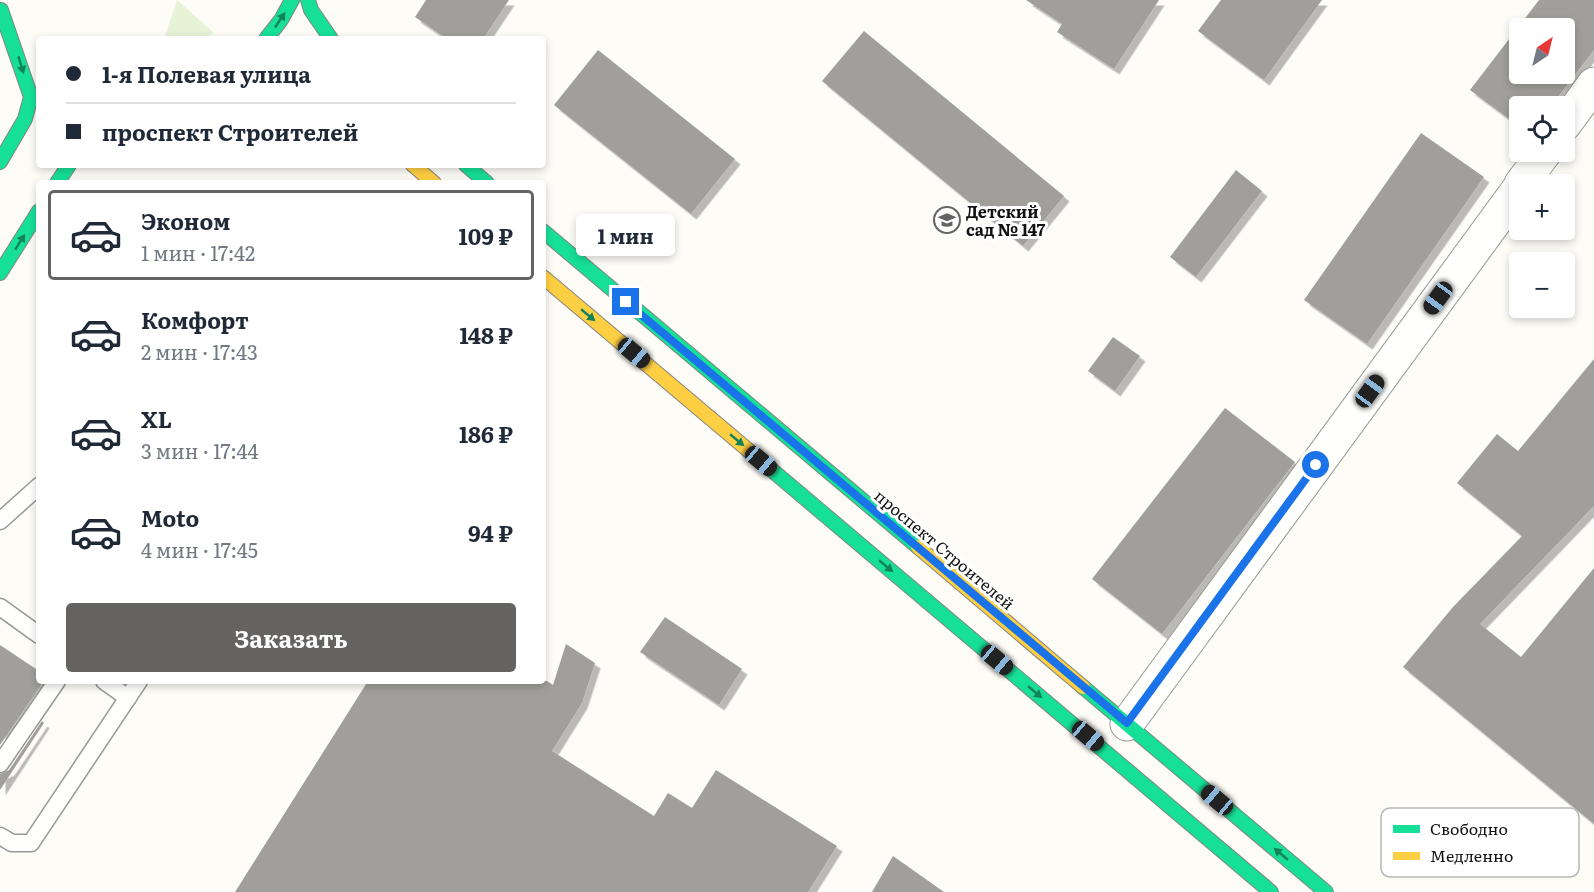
<!DOCTYPE html>
<html lang="ru">
<head>
<meta charset="utf-8">
<style>
	body { margin:0; font-family:Literata,serif; background:#f2f2f3; color:#1f2937; height:100vh; display:flex; flex-direction:column; font-size:22px; white-space:nowrap }
	* { box-sizing:border-box; margin:0 }
	p { font-size:20px; color:#747a83 }
	.icon { flex:none; width:33px; height:33px; fill:none; stroke:currentColor; stroke-width:2; stroke-linecap:round; stroke-linejoin:round }
	.map { position:relative; flex:1; overflow:hidden }
	.side { position:absolute; left:36px; top:180px; width:510px; height:504px; display:flex; flex-direction:column; background:#fff; border-radius:6px; box-shadow:0 3px 9px #0003 }
	.side>* { flex:none }
	.guide { position:absolute; left:36px; top:36px; width:510px; height:132px; border-radius:6px; box-shadow:0 3px 9px #0003; display:grid; align-content:center; height:132px; padding:0 30px; background:#fff }
	.needle { width:39px; rotate:35deg }
	.buttons { position:absolute; left:1509px; top:18px; display:grid; gap:12px }
	.buttons a { display:grid; place-items:center; width:66px; height:66px; border-radius:6px; background:#fff; box-shadow:0 3px 9px #0003; font-size:30px }
	.end { position:absolute; width:27px; height:27px; margin:-14px; border:8px solid #1a73e8; background:#fff; box-shadow:0 0 0 3px #fff }
	.from { border-radius:50% }
	.bubble { position:absolute; height:42px; border-radius:6px; background:#fff; box-shadow:0 3px 9px #0003; font-size:20px; font-weight:700; line-height:42px; text-align:center }
	.car { position:absolute; width:18px; height:36px; margin:-18px -9px; border-radius:8px; box-shadow:0 0 4px 2px #0007; background:linear-gradient(#222 24%,#8ab4d8 0 40%,#222 0 76%,#8ab4d8 0 86%,#222 0) }
	.guide b { display:flex; align-items:center; gap:21px; height:57px; font-size:22px }
	.guide b+b { border-top:2px solid #e0e1e3 }
	.guide i { width:15px; height:15px; background:#1f2937 }
	ul { padding:10px 0 0; list-style:none }
	li { display:flex; align-items:center; gap:18px; height:90px; margin:0 12px 9px; padding:0 18px; border:3px solid transparent; border-radius:6px }
	li div { flex:1 }
	li b { display:block; font-size:22px }
	li em { font-style:normal; font-weight:700 }
	li.current { border-color:#646362 }
	li>.icon { width:54px; height:54px; stroke-width:1.5 }
	.cta { display:flex; gap:12px; margin-top:auto; padding:12px 30px }
	.cta a { flex:1; height:69px; border-radius:6px; background:#646362; color:#fff; font-size:24px; font-weight:700; line-height:69px; text-align:center }
	.map>svg:first-child { display:block }
</style>
</head>
<body>
<div class="map">
<svg width="1594" height="892" viewBox="0 0 1594 892">
	<defs>
		<filter id="shadow"><feDropShadow dx="5.5" dy="5.5" stdDeviation="0" flood-color="#0004"/></filter>
	</defs>
	<rect width="100%" height="100%" fill="#fdfcf7"/>
	<path fill="#e7f3d7" d="M 177,0 L 214,33 L 202,39 L 164,39 Z"/>
	<g fill="#a19f9c" fill-rule="evenodd" filter="url(#shadow)">
		<path d="M 426,0 L 509,0 L 483,39 L 447,39 L 415,17 Z"/>
		<path d="M 1026,0 L 1159,0 L 1114,69 L 1057,32 L 1062,24 Z"/>
		<path d="M 1221,0 L 1322,0 L 1264,80 L 1198,31 Z"/>
		<path d="M 1539,0 L 1594,0 L 1594,50 L 1551,106 L 1520,106 L 1520,127 L 1470,90 ZM 1520,28 L 1564,28 L 1564,74 L 1520,74 Z"/>
		<path d="M 864,31 L 1064,196 L 1023,246 L 822,81 Z"/>
		<path d="M 598,50 L 735,159 L 691,214 L 554,105 Z"/>
		<path d="M 1421,133 L 1484,177 L 1367,344 L 1304,300 Z"/>
		<path d="M 1236,170 L 1262,191 L 1196,277 L 1170,257 Z"/>
		<path d="M 1113,337 L 1140,356 L 1115,391 L 1088,371 Z"/>
		<path d="M 1594,359 L 1594,506 L 1480,624 L 1521,657 L 1594,568 L 1594,824 L 1403,667 L 1453,607 L 1522,536 L 1457,483 L 1497,434 L 1518,451 Z"/>
		<path d="M 1225,408 L 1295,462 L 1162,634 L 1092,579 Z"/>
		<path d="M 665,617 L 742,669 L 719,705 L 640,652 Z"/>
		<path d="M 566,644 L 595,663 L 582,703 L 552,751 L 654,816 L 668,793 L 692,808 L 716,770 L 837,846 L 808,892 L 235,892 L 368,681 L 547,681 L 553,685 Z"/>
		<path d="M 0,645 L 39,671 L 39,681 L 44,681 L 0,745 Z"/>
		<path d="M 42,721 L 44,723 L 0,790 L 0,774 L 9,770 Z"/>
		<path d="M 893,856 L 944,892 L 872,892 Z"/>
	</g>
	<g fill="none" stroke-linecap="round" stroke-linejoin="round">
		<defs>
			<g id="lane">
				<path d="M 0,521 L 39,486"/>
				<path d="M 0,607 L 39,635"/>
				<path d="M 104,681 L 128,698"/>
				<path d="M 0,764 L 57,681"/>
				<path d="M 0,836 L 12,843 L 31,843 L 139,681"/>
			</g>
			<g id="street">
				<path d="M 1564,125 L 1594,84"/>
				<path d="M 1521,184 L 1545,152"/>
				<path d="M 1127,724 L 1520,187"/>
			</g>
			<g id="fast">
				<path d="M 308,0 L 311,10 L 331,39"/>
				<path d="M 266,39 L 281,20 L 292,0"/>
				<path d="M 0,162 L 25,119 L 31,97 L 1,10"/>
				<path d="M 466,165 L 487,183"/>
				<path d="M 57,183 L 69,165"/>
				<path d="M 543,231 L 918,547"/>
				<path d="M 0,273 L 39,211"/>
				<path d="M 754,455 L 1271,892"/>
				<path d="M 1083,687 L 1326,892"/>
			</g>
			<g id="slow">
				<path d="M 413,165 L 434,183"/>
				<path d="M 543,277 L 754,455"/>
				<path d="M 918,547 L 1083,687"/>
			</g>
		</defs>
		<use href="#lane" stroke="#979795" stroke-width="19"/>
		<use href="#street" stroke="#979795" stroke-width="35"/>
		<use href="#fast" stroke="#858482" stroke-width="16"/>
		<use href="#slow" stroke="#858482" stroke-width="16"/>
		<use href="#lane" stroke="#fffffe" stroke-width="16"/>
		<use href="#street" stroke="#fffffe" stroke-width="33"/>
		<use href="#fast" stroke="#16e098" stroke-width="14"/>
		<use href="#slow" stroke="#ffcf43" stroke-width="14"/>
	</g>
	<defs><path id="oneway-solid" d="M-6-.8H1V-3.2L6.5 0L1 3.2V.8H-6Z" transform="scale(1.5)"/></defs>
	<g fill="#14835b">
		<use href="#oneway-solid" transform="translate(280 20) rotate(-56)"/>
		<use href="#oneway-solid" transform="translate(21 65) rotate(73)"/>
		<use href="#oneway-solid" transform="translate(20 242) rotate(-58)"/>
		<use href="#oneway-solid" transform="translate(588 315) rotate(40)"/>
		<use href="#oneway-solid" transform="translate(737 440) rotate(40)"/>
		<use href="#oneway-solid" transform="translate(886 566) rotate(40)"/>
		<use href="#oneway-solid" transform="translate(1035 692) rotate(40)"/>
		<use href="#oneway-solid" transform="translate(1281 854) rotate(-140)"/>
	</g>
	<g fill="none" stroke-linecap="round" stroke-linejoin="round">
		<path stroke="#1a73e8" stroke-width="8" d="M 626,302 L 1127,723 L 1316,465"/>
	</g>
	<defs>
		<symbol id="school-ring" viewBox="-11 -11 22 22"><circle r="9.5" fill="#fff" stroke="#646362" stroke-width="1.5"/><path d="M0-5L7-2L0 1L-7-2ZM-4 1L0 2.5L4 1V4Q0 6-4 4Z" fill="#646362"/></symbol>
	</defs>
	<g fill-rule="evenodd">
		<use href="#school-ring" x="932" y="205" width="30" height="30"/>
	</g>
	<g text-anchor="middle" dominant-baseline="central" stroke-width="6" stroke-linejoin="round" paint-order="stroke">
		<g font-size="16" font-weight="bold" fill="#111" stroke="#fff" text-anchor="start">
			<text x="966" y="211">Детский<tspan x="966" dy="18">сад № 147</tspan></text>
		</g>
		<g font-size="16" fill="#111" stroke="#fff">
			<text transform="translate(945 549) rotate(40)">проспект Строителей</text>
		</g>
	</g>
	<rect x="1381" y="808" width="198" height="69" rx="9" fill="#fff" stroke="#b8b8b8" stroke-width="1.5"/>
	<rect x="1393" y="825" width="27" height="8" fill="#16e098"/>
	<rect x="1393" y="852" width="27" height="8" fill="#ffcf43"/>
	<g font-size="16" fill="#111">
		<text x="1430" y="835">Свободно</text>
		<text x="1430" y="862">Медленно</text>
	</g>
</svg>
<div class="buttons">
<a><svg class="needle" viewBox="-14 -14 28 28"><path d="M0-13l5 13h-10z" fill="#e53935"/><path d="M0 13l5-13h-10z" fill="#747a83"/></svg></a>
<a><svg class="icon" aria-label="locate" viewBox="0 0 24 24"><circle cx="12" cy="12" r="6"/><path d="M12 2v4M12 18v4M2 12h4M18 12h4"/></svg></a>
<a>+</a>
<a>−</a>
</div>
<i class="end from" style="left:1316px;top:465px"></i>
<i class="end" style="left:626px;top:302px"></i>
<div class="bubble" style="left:576px;top:214px;width:99px">1 мин</div>
<i class="car" style="left:1438px;top:298px;rotate:216deg"></i>
<i class="car" style="left:634px;top:353px;rotate:130deg"></i>
<i class="car" style="left:1370px;top:391px;rotate:36deg"></i>
<i class="car" style="left:761px;top:461px;rotate:130deg"></i>
<i class="car" style="left:997px;top:660px;rotate:130deg"></i>
<i class="car" style="left:1088px;top:736px;rotate:130deg"></i>
<i class="car" style="left:1217px;top:800px;rotate:310deg"></i>
<div class="guide">
<b><i class="from"></i>1-я Полевая улица</b>
<b><i></i>проспект Строителей</b>
</div>
<section class="side">
<ul>
<li class="current"><svg class="icon" aria-label="car" viewBox="0 0 24 24"><path d="M5 17H2v-5l4-1 3-4h7l3 4 3 1v5h-3M9 17h6M6 11h13"/><circle cx="7" cy="17" r="2"/><circle cx="17" cy="17" r="2"/></svg><div><b>Эконом</b><p>1 мин · 17:42</p></div><em>109 ₽</em></li>
<li><svg class="icon" aria-label="car" viewBox="0 0 24 24"><path d="M5 17H2v-5l4-1 3-4h7l3 4 3 1v5h-3M9 17h6M6 11h13"/><circle cx="7" cy="17" r="2"/><circle cx="17" cy="17" r="2"/></svg><div><b>Комфорт</b><p>2 мин · 17:43</p></div><em>148 ₽</em></li>
<li><svg class="icon" aria-label="car" viewBox="0 0 24 24"><path d="M5 17H2v-5l4-1 3-4h7l3 4 3 1v5h-3M9 17h6M6 11h13"/><circle cx="7" cy="17" r="2"/><circle cx="17" cy="17" r="2"/></svg><div><b>XL</b><p>3 мин · 17:44</p></div><em>186 ₽</em></li>
<li><svg class="icon" aria-label="car" viewBox="0 0 24 24"><path d="M5 17H2v-5l4-1 3-4h7l3 4 3 1v5h-3M9 17h6M6 11h13"/><circle cx="7" cy="17" r="2"/><circle cx="17" cy="17" r="2"/></svg><div><b>Moto</b><p>4 мин · 17:45</p></div><em>94 ₽</em></li>
</ul>
<div class="cta"><a>Заказать</a></div>
</section>
</div>
</body>
</html>
